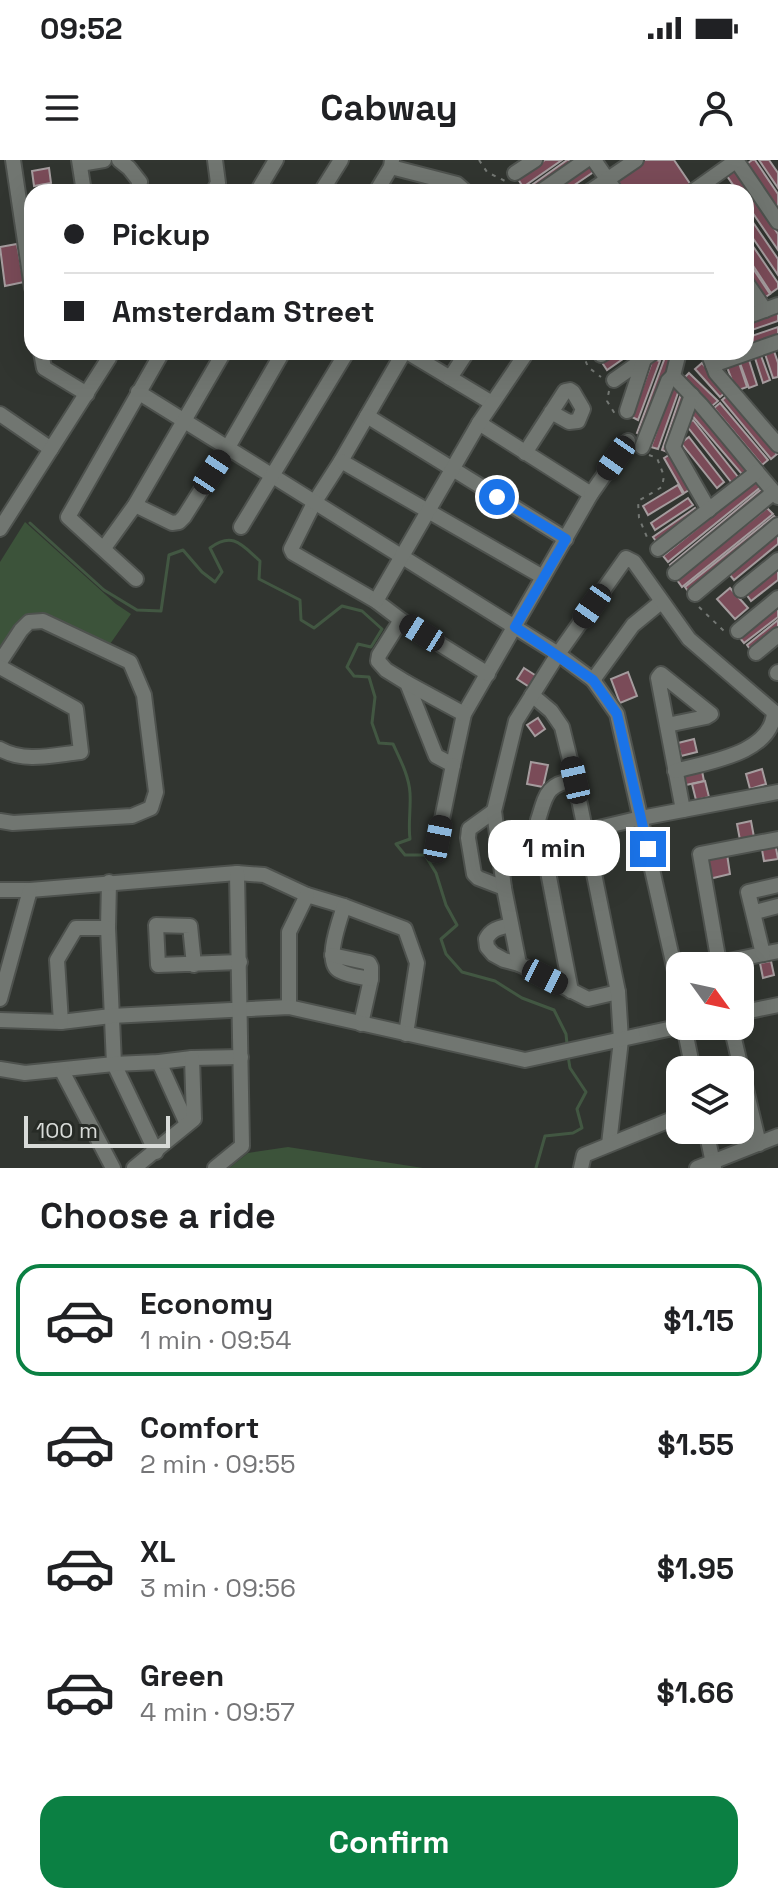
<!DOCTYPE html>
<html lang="en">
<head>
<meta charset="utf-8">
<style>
	body { margin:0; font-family:"Space Grotesk",sans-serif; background:#f6f6f6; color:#202124; height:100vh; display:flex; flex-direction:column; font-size:30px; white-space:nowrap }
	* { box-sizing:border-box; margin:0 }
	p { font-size:26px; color:#757577 }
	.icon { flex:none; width:44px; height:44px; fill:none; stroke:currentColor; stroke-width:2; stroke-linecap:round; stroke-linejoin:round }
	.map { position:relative; height:1008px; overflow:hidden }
	.panel { display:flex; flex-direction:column; background:#fff; flex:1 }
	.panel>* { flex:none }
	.guide { position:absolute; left:24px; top:24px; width:730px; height:176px; border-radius:24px; box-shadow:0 8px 32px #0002; display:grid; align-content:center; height:176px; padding:0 40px; background:#fff }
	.needle { width:52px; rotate:123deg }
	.fabs { position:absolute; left:666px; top:792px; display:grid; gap:16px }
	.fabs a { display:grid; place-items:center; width:88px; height:88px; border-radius:16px; background:#fff; box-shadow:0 8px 32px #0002; font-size:40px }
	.scale { position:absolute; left:24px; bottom:20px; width:146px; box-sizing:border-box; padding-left:8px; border:4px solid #d8dbd8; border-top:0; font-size:22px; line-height:28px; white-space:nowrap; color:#d8dbd8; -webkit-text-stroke:6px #272b26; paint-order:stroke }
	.end { position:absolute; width:36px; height:36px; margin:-18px; border:10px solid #1a73e8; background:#fff; box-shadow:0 0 0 4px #fff }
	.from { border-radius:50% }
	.bubble { position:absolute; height:56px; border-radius:24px; background:#fff; box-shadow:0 8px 32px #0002; font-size:26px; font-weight:700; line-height:56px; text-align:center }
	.car { position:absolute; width:24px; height:48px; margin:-24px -12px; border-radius:10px; box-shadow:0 0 6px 2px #0007; background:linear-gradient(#222 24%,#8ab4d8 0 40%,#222 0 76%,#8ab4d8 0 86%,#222 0) }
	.guide b { display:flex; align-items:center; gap:28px; height:76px; font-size:30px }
	.guide b+b { border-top:2px solid #e0e0e0 }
	.guide i { width:20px; height:20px; background:#202124 }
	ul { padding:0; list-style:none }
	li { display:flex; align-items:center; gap:24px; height:112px; margin:0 16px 12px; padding:0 24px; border:4px solid transparent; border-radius:24px }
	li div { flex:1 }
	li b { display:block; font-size:30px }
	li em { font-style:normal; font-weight:700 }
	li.active { border-color:#0b8043 }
	li>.icon { width:72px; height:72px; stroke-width:1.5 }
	h2 { padding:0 40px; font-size:36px; line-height:96px }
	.button { display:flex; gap:16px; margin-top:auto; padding:16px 40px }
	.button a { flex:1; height:92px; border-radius:24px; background:#0b8043; color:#fff; font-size:32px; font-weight:700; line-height:92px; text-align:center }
	.status { display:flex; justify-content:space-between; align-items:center; height:56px; padding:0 40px; background:#fff; direction:ltr }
	.status svg { height:22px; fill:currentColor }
	header { display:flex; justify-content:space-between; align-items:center; height:104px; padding:0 40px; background:#fff; font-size:36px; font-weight:700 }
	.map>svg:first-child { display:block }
</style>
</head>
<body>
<div class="status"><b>09:52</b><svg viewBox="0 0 49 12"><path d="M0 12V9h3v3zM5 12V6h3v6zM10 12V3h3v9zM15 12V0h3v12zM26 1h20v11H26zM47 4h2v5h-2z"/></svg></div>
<header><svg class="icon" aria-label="menu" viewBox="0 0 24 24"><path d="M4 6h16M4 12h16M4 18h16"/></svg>Cabway<svg class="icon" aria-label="person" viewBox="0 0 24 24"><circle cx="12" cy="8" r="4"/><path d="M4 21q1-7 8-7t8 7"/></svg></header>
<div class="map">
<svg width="778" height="1008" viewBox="0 0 778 1008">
	<rect width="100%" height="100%" fill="#313530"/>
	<g fill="#3c533a">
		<path d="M 25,362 L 116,444 L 131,454 L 110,484 L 47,454 L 28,459 L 0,499 L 0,402 Z"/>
		<path d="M 288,987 L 423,1008 L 229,1008 L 248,993 Z"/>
	</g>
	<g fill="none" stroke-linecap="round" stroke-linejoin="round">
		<g stroke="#425742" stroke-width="3">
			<path d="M 30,363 L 104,430 L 137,450 L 161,451 L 169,395 L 183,390 L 202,412 L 215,422 L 222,412 L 210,388 C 233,371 242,385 260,401 L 259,419 L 300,440 L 301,460 L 314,468 L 342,446 L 362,451 L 382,469 L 371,487 L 358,484 L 347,507 L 354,516 L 369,517 L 375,537 L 372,563 L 379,583 L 393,584 C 400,599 409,616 410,633 C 411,649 408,664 410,679 L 396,684 L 405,695 L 425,695 L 436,713 L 446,745 L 457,765 L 441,779 L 446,794 L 462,812 L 495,821 L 522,838 L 554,850 L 566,874 L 567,884"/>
			<path d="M 536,1008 L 545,976 L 573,973 L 582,968 L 577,949 L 586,932 L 570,908 L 568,896"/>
		</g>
	</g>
	<g fill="#7a4b58" stroke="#a59c9e" stroke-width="2">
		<path d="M 545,0 L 562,0 L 523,27 L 518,19 Z"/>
		<path d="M 567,0 L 582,0 L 535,32 L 522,32 Z"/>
		<path d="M 592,0 L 598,9 L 564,32 L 545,32 Z"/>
		<path d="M 643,0 L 674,0 L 693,28 L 687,32 L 621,32 L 613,20 Z"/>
		<path d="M 752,0 L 755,0 L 778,34 L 778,49 L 747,4 Z"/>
		<path d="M 759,0 L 769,0 L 778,13 L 778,28 Z"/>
		<path d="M 49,8 L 51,23 L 34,26 L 32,11 Z"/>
		<path d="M 735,11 L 778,74 L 778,90 L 746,43 L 746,32 L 738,32 L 727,16 Z"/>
		<path d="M 746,52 L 778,99 L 778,115 L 746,68 Z"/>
		<path d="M 746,76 L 778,123 L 778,128 L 771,133 L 746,95 Z"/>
		<path d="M 17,84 L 24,122 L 5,126 L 0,87 Z"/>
		<path d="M 746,98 L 770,134 L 761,140 L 746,117 Z"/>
		<path d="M 778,152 L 778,161 L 746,172 L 746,164 Z"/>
		<path d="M 778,167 L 778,175 L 746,187 L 746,178 Z"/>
		<path d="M 773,188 L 778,203 L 778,217 L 773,218 L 764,191 Z"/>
		<path d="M 614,192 L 633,192 L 607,210 L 601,201 Z"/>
		<path d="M 667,192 L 676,194 L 645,276 L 637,273 Z"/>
		<path d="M 760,193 L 770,220 L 763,223 L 754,195 Z"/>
		<path d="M 653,199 L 660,201 L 638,260 L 632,257 Z"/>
		<path d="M 749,200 L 757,225 L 749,228 L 740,203 Z"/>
		<path d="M 702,203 L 727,231 L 720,237 L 695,209 Z"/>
		<path d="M 739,203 L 747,227 L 736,231 L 727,207 Z"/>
		<path d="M 689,213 L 718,241 L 712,246 L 683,219 Z"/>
		<path d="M 672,227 L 679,230 L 658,289 L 651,287 Z"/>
		<path d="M 681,234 L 689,236 L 670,293 L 662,290 Z"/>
		<path d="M 728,235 L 777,294 L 771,299 L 722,240 Z"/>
		<path d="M 720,243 L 768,300 L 762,305 L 714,248 Z"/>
		<path d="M 697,245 L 754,313 L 746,319 L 689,252 Z"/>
		<path d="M 693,260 L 742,322 L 735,327 L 686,265 Z"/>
		<path d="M 689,277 L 724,322 L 717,328 L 681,283 Z"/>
		<path d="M 674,292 L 694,327 L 684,333 L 664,298 Z"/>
		<path d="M 757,320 L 762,326 L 668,402 L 663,396 Z"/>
		<path d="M 678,325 L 683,334 L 648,355 L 643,346 Z"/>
		<path d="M 764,327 L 769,334 L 675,411 L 670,405 Z"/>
		<path d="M 688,338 L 693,345 L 655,370 L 651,363 Z"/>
		<path d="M 695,348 L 700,355 L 658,384 L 653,377 Z"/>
		<path d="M 767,348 L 773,354 L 682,427 L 677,420 Z"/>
		<path d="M 774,356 L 778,360 L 690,434 L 685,427 Z"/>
		<path d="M 778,375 L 778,384 L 734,420 L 729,414 Z"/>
		<path d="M 778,408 L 778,420 L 751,441 L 746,434 Z"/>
		<path d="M 730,428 L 748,448 L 735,459 L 717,439 Z"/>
		<path d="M 778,446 L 778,457 L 744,483 L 739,477 Z"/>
		<path d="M 778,460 L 778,471 L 752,492 L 747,485 Z"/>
		<path d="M 524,508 L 538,517 L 531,528 L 517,519 Z"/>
		<path d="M 628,512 L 637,536 L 620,543 L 611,519 Z"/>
		<path d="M 538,558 L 545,569 L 535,576 L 527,565 Z"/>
		<path d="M 694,579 L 697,592 L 681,596 L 678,583 Z"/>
		<path d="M 531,602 L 548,605 L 543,627 L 527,624 Z"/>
		<path d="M 701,606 L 704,621 L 686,625 L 683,610 Z"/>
		<path d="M 762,609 L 766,624 L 750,629 L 746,614 Z"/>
		<path d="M 705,621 L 709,637 L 696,640 L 692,624 Z"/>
		<path d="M 751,661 L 754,677 L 740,680 L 737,664 Z"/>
		<path d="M 775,682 L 778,699 L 764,701 L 761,684 Z"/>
		<path d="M 727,694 L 730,714 L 709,719 L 705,698 Z"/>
		<path d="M 771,801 L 774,815 L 763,818 L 760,803 Z"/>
	</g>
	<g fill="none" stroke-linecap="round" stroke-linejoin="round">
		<defs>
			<g id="minor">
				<path d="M 13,0 L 32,128"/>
				<path d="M 79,0 L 84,32"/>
				<path d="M 119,0 L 129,8 L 140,22 L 136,32"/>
				<path d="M 594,0 L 616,32"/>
				<path d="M 736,0 L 778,62"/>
				<path d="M 80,4 L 104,0"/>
				<path d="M 391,7 L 457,24 L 466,32"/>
				<path d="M 515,13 L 535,0"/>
				<path d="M 213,32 L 218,23 L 215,0"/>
				<path d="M 257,32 L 276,0"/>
				<path d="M 321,32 L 341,0"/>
				<path d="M 376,32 L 391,7 L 392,0"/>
				<path d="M 540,32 L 586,0"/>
				<path d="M 589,32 L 636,0"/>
				<path d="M 692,32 L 737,0"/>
				<path d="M 746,122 L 765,150"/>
				<path d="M 746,157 L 778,145"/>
				<path d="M 41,192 L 44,208 L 87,234"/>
				<path d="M 404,192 L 341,301 L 314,343 L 291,389 L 293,393 L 376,441 L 401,460 L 379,495 L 378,501 L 386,510 L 407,523 L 436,596 L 453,605 L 464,554 L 591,334 L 479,263"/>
				<path d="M 407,192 L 492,243"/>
				<path d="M 679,192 L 673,216 L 701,245 L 778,337"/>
				<path d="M 708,192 L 716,213 L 778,285"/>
				<path d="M 601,195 L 606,192"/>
				<path d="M 713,205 L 778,182"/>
				<path d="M 450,218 L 467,192"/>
				<path d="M 614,220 L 654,192"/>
				<path d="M 138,232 L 558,494 L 593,520 L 617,554 L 675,811 L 680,841"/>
				<path d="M 692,235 L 673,287 L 709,350"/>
				<path d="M 627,251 L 644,199"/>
				<path d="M 0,254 L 51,289"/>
				<path d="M 367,256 L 566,379"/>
				<path d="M 642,287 L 668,221 L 673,216"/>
				<path d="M 525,293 L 565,231 L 570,230 L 573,232 L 583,249 L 578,261 L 569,262 L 551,252"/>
				<path d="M 341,301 L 543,417"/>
				<path d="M 591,334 L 628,281"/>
				<path d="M 135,345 L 172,363 L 179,362 L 184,357 L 227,289 L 283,192"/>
				<path d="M 241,367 L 347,192"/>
				<path d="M 0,369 L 109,198 L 108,192"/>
				<path d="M 104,388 L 135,345 L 224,192"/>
				<path d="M 658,389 L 757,312"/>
				<path d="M 675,413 L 774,332"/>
				<path d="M 136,419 L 68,357 L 162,192"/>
				<path d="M 741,430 L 778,400"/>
				<path d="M 695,434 L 778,365"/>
				<path d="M 376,441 L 479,263 L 527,192"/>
				<path d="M 401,460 L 488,514"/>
				<path d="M 738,471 L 778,438"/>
				<path d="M 756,493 L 778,475"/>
				<path d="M 0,502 L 21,470 L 29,462 L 43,461 L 130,502 L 144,535 L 156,632 L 151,648 L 132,656 L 13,663 L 0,661"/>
				<path d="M 0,507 L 76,549 L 81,592 C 53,595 25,603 0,589"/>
				<path d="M 777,513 L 778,512"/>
				<path d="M 593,520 L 633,465 L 661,442"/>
				<path d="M 407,523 L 464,554"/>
				<path d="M 532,535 L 551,551 L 562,567 L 575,620"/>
				<path d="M 667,565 L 706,557 L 711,554 L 661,514 L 658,518 L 683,650"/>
				<path d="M 494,651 L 469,669 L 468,678 L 474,714 L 478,718 L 504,728"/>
				<path d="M 586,671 L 641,658 L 778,632"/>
				<path d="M 438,679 L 453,605"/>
				<path d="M 778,679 L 700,694 L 719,803 L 778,791"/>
				<path d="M 109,722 L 108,768 L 114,904 L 156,992"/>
				<path d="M 0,730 L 30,730 L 237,713 L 264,715 L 307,735 L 344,746 L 405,769 L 417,803 L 406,874"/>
				<path d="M 344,746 C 340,760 323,803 340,811 C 349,816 362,817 371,819 L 361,864"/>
				<path d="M 755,752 L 778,746"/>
				<path d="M 511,765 C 500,768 492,768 486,779 L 487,787 L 493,794 L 504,800 L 519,804 L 588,839 L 618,832"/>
				<path d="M 763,794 L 748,732 L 778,725"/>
				<path d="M 332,795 L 369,803 L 371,807 L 371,819"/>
				<path d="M 519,804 L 504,728 L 494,651 L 516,561 L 558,494 L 626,398 L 634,402 L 689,479 L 774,552 C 772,594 707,602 675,611"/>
				<path d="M 194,805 L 190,766 L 156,765 L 158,805 L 240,802"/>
				<path d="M 702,806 L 719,803"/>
				<path d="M 571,831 L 538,660 C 546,635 546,624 575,620 L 618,832 L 621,880 L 609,984"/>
				<path d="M 0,839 L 30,730"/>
				<path d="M 289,847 L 289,772 L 307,735"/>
				<path d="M 740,853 L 778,845"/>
				<path d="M 0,860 L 61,862 L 111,856 L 289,847 L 525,900 L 682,866"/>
				<path d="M 61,862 L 57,800 L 76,768 L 108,768"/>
				<path d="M 684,866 L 693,910"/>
				<path d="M 731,866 L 759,984"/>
				<path d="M 159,902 L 187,964"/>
				<path d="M 0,909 L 25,913 L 114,904 L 159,902 L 192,898 L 241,897"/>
				<path d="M 62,911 L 113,1008"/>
				<path d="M 706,970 L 714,1008"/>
				<path d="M 134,1008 L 194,959 L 192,898"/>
				<path d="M 215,1008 L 242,986 L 237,713"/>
				<path d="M 581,1008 L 584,995 L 680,956"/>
				<path d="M 697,1008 L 778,976"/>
			</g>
		</defs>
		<use href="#minor" stroke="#4e524e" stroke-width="18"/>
		<g stroke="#747874" stroke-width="2" stroke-dasharray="4 6" stroke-linecap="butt">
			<path d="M 479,0 L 487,12 L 507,22"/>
			<path d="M 582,192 L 588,207 L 601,217"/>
			<path d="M 609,231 L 607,241 L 615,254"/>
			<path d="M 649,295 L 657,298 L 664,316 L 662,327 L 638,341 L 639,358 L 649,382"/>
			<path d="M 699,447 L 726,473"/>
		</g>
		<use href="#minor" stroke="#717671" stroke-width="14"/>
	</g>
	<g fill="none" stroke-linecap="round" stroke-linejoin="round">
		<path stroke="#1a73e8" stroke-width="10" d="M 497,337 L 566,379 L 515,467 L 593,520 L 617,554 L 648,689"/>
	</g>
</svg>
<div class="fabs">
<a><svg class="needle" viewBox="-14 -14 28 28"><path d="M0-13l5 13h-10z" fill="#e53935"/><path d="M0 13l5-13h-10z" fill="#757577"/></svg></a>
<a><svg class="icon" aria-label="layers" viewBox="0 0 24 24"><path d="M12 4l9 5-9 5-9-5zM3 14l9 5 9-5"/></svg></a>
</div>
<div class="scale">100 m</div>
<i class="end from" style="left:497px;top:337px"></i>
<i class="end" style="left:648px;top:689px"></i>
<div class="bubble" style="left:488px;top:660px;width:132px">1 min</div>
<i class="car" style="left:616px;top:298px;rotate:215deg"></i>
<i class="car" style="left:212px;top:312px;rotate:33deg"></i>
<i class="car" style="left:592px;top:446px;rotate:215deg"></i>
<i class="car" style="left:422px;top:473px;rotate:302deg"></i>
<i class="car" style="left:575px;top:620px;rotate:347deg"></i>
<i class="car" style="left:438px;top:679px;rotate:11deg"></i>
<i class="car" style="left:545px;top:817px;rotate:117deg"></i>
<div class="guide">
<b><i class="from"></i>Pickup</b>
<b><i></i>Amsterdam Street</b>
</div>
</div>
<section class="panel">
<h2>Choose a ride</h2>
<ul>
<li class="active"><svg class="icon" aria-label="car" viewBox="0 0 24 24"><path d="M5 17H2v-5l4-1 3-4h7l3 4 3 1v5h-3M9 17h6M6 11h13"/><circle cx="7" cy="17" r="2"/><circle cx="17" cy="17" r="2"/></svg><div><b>Economy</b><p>1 min · 09:54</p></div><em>$1.15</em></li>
<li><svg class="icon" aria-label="car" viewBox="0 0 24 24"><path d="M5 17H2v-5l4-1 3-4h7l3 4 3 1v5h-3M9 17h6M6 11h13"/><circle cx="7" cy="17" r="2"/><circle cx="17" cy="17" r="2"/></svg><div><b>Comfort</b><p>2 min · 09:55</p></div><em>$1.55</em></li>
<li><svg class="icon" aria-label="car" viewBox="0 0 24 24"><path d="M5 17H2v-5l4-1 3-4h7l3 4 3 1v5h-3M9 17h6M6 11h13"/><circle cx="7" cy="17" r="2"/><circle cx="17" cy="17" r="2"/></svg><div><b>XL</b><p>3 min · 09:56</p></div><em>$1.95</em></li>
<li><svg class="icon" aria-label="car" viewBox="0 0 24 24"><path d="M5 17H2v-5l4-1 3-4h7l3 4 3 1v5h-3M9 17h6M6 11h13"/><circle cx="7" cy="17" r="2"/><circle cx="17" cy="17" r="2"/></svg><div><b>Green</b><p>4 min · 09:57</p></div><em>$1.66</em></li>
</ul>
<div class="button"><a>Confirm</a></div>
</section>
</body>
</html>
